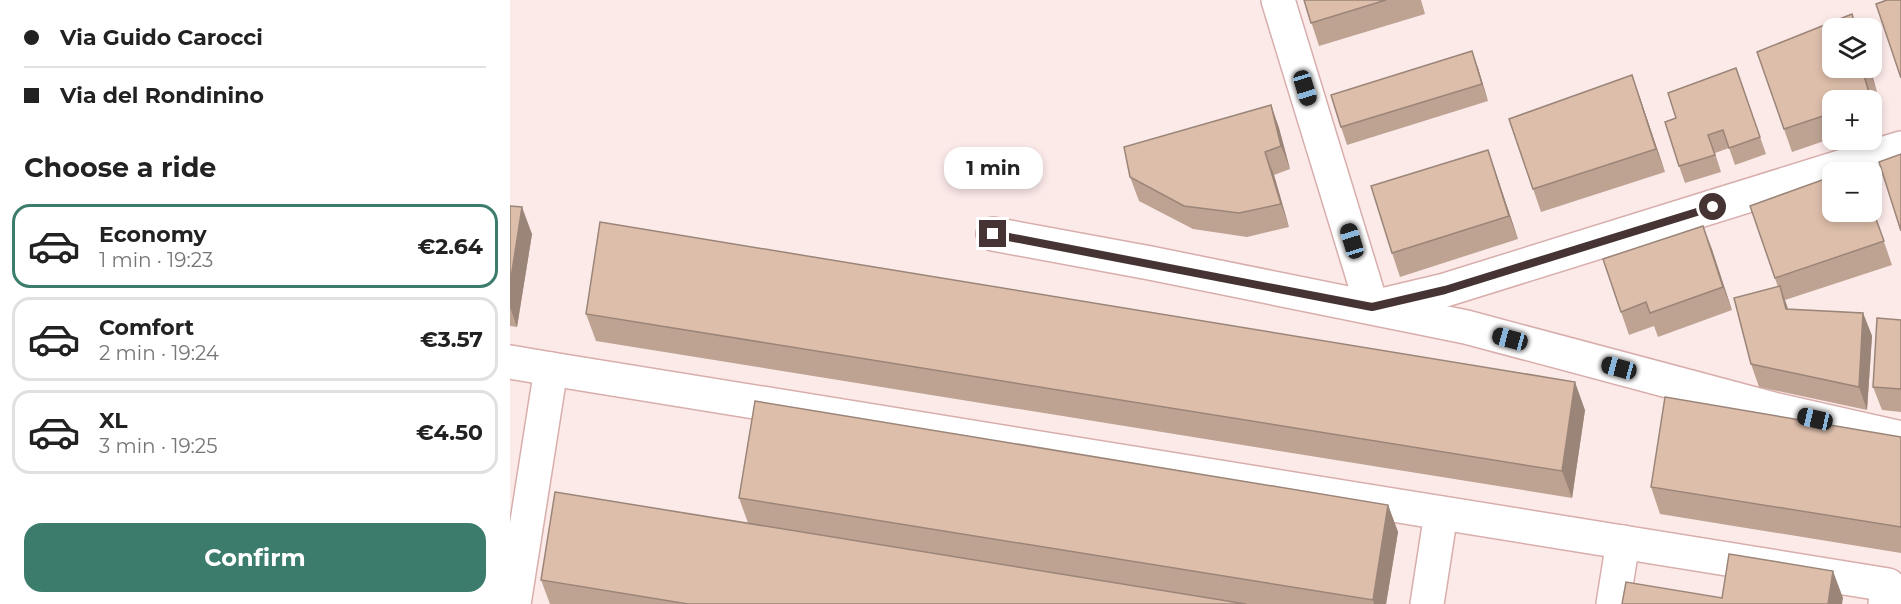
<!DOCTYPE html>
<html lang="en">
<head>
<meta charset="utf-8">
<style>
	body { margin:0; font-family:Montserrat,sans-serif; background:#f2f2f2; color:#222; height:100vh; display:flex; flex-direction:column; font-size:22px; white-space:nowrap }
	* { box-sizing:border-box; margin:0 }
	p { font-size:20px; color:#767676 }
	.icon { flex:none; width:33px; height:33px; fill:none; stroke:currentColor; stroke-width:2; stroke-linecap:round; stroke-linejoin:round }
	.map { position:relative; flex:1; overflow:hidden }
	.drawer { display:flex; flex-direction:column; background:#fff; width:510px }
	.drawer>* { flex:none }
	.top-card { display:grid; align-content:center; height:132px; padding:0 24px; background:#fff }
	.fabs { position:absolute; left:1312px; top:18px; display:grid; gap:12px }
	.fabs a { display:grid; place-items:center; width:60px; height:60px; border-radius:12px; background:#fff; box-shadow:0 3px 9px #0003; font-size:30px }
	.end { position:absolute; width:27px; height:27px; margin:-14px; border:8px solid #453433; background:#fff; box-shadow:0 0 0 3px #fff }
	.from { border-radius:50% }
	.bubble { position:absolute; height:42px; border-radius:18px; background:#fff; box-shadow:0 3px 9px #0003; font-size:20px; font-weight:700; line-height:42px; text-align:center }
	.car { position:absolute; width:18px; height:36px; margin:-18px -9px; border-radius:8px; box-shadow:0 0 4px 2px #0007; background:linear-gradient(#222 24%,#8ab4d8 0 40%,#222 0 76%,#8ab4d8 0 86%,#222 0) }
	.top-card b { display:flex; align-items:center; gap:21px; height:57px; font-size:22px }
	.top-card b+b { border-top:2px solid #e0e0e0 }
	.top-card i { width:15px; height:15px; background:#222 }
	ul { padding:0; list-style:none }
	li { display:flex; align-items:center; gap:18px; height:84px; margin:0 12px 9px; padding:0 12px; border:3px solid #e0e0e0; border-radius:18px }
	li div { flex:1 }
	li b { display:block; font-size:22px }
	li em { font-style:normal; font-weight:700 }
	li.on { border-color:#3b7c6c }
	li>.icon { width:54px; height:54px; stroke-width:1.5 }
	h2 { padding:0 24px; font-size:27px; line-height:72px }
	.cta { display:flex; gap:12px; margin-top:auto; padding:12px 24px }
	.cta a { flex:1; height:69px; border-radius:18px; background:#3b7c6c; color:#fff; font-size:24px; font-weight:700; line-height:69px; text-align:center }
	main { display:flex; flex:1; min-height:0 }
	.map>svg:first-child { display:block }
</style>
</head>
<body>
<main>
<section class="drawer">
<div class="top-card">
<b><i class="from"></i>Via Guido Carocci</b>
<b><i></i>Via del Rondinino</b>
</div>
<h2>Choose a ride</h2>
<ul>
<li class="on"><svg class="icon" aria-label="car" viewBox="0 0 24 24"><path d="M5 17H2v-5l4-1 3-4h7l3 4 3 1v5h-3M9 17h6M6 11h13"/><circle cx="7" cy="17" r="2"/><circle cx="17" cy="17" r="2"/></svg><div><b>Economy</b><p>1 min · 19:23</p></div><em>€2.64</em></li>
<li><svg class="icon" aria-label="car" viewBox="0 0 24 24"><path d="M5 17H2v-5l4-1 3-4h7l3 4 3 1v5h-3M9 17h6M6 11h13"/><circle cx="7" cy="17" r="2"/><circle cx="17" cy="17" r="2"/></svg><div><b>Comfort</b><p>2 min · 19:24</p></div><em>€3.57</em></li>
<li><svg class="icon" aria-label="car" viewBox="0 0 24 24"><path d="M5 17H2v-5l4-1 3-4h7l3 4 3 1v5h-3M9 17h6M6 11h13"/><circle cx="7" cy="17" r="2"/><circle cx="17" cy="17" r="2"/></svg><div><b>XL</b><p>3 min · 19:25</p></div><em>€4.50</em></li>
</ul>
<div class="cta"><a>Confirm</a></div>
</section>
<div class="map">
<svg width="1391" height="604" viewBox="0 0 1391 604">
	<rect width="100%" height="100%" fill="#fceae9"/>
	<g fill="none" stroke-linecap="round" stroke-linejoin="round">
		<defs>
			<g id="minor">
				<path d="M 768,0 L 862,307"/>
				<path d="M 483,234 L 640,263 L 956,327 L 1263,409 L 1391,438"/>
				<path d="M 872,305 L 935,290 L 1391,148"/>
				<path d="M 0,362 L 41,369"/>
				<path d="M 4,604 L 41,369 L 1378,585 L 1375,604"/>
				<path d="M 917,604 L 931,513"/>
				<path d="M 1103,604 L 1113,542"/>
			</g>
		</defs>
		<use href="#minor" stroke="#d7aeab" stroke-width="36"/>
		<use href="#minor" stroke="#fff" stroke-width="33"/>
	</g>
	<g fill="#bea393">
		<path d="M 794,0 L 911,0 L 915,14 L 809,46 Z"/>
		<path d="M 1342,14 L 1347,28 L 1323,28 L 1323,68 L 1360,68 L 1367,92 L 1361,95 L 1367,116 L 1362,118 L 1362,100 L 1323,100 L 1323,138 L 1282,152 L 1247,52 Z"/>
		<path d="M 968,68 L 978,101 L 837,145 L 831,127 Z"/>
		<path d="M 1226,68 L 1256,154 L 1225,165 L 1219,148 L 1205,153 L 1211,172 L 1175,183 L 1169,166 L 1166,118 Z"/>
		<path d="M 1130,98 L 1155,172 L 1031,212 L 999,119 Z"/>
		<path d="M 761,105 L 769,128 L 780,169 L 764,175 L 779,227 L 737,237 L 683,229 L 629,201 L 620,177 Z"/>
		<path d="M 978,150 L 1008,239 L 890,277 L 882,253 Z"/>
		<path d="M 0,206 L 22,234 L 7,327 L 0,326 Z"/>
		<path d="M 1240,206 L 1362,207 L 1382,265 L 1275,300 L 1278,309 L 1353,313 L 1362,336 L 1357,410 L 1249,387 L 1241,364 L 1268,287 Z"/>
		<path d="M 1193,226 L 1222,310 L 1148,337 L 1144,326 L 1119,335 L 1111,312 Z"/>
		<path d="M 76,314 L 1075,410 L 1062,498 L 86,341 Z"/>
		<path d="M 1391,320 L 1391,412 L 1372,410 L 1363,387 Z"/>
		<path d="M 1391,437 L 1391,553 L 1150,514 L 1141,487 Z"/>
		<path d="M 229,498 L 878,505 L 888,532 L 876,604 L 40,604 L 31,580 L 238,523 Z"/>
	</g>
	<g fill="#9b8578">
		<path d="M 962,51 L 968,68 L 978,101 L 972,84 Z"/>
		<path d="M 1358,68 L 1360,68 L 1367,92 L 1359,69 Z"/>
		<path d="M 1353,72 L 1361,95 L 1367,116 L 1359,93 Z"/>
		<path d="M 1122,75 L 1130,98 L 1155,172 L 1146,149 Z"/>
		<path d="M 761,105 L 769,128 L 780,169 L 771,146 Z"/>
		<path d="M 978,150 L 986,173 L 1008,239 L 999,216 Z"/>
		<path d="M 755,152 L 764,175 L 779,227 L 771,204 Z"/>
		<path d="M 12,207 L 22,234 L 7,327 L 0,307 L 0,284 Z"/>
		<path d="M 1193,226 L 1202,249 L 1222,310 L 1213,287 Z"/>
		<path d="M 1270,286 L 1278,309 L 1276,309 Z"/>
		<path d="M 1353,313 L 1362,336 L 1357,410 L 1349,387 Z"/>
		<path d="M 1065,382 L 1075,410 L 1062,498 L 1052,471 Z"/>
		<path d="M 878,505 L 888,532 L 876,604 L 864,604 L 863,600 Z"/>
		<path d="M 1323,571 L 1333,598 L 1332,604 L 1318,604 Z"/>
	</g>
	<g fill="#ddbeab" stroke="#9b8578" stroke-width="1.5">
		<path d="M 794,0 L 876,0 L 801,23 Z"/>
		<path d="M 1377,0 L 1391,0 L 1391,78 L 1366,4 Z"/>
		<path d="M 1342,14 L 1346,28 L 1323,28 L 1323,68 L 1358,68 L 1359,69 L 1353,72 L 1359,93 L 1335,100 L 1323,100 L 1323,104 L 1316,106 L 1319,114 L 1274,129 L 1247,52 Z"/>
		<path d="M 962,51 L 972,84 L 831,127 L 821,95 Z"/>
		<path d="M 1226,68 L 1250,137 L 1219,148 L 1213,130 L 1198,135 L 1205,155 L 1169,166 L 1155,122 L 1166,118 L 1158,93 Z"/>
		<path d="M 1122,75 L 1146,149 L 1023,189 L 999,119 Z"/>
		<path d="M 761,105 L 771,146 L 755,152 L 771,204 L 729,213 L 674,206 L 620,177 L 614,147 Z"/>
		<path d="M 978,150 L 999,216 L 882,253 L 861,186 Z"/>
		<path d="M 1391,154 L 1391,231 L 1369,162 Z"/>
		<path d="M 1348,167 L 1349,172 L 1333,172 Z"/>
		<path d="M 1323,176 L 1323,212 L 1362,212 L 1362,208 L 1374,241 L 1265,278 L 1240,206 Z"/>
		<path d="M 0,206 L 12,207 L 0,284 Z"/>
		<path d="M 90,222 L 1065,382 L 1052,471 L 76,314 Z"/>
		<path d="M 1193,226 L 1213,287 L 1140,313 L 1136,302 L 1111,312 L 1093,259 Z"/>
		<path d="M 1270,286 L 1276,309 L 1353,313 L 1349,387 L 1241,364 L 1224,298 Z"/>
		<path d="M 1367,318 L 1391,320 L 1391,389 L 1363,387 Z"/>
		<path d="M 1155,397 L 1391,437 L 1391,527 L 1141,487 Z"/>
		<path d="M 245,401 L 878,505 L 863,600 L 229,498 Z"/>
		<path d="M 45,492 L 736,604 L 178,604 L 31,580 Z"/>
		<path d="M 1219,554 L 1323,571 L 1318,604 L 1112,604 L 1116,582 L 1212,598 Z"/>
	</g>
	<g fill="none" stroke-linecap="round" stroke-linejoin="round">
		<path stroke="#453433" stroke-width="8" d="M 483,234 L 862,307 L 935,290 L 1203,207"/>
	</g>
</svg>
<div class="fabs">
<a><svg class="icon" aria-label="layers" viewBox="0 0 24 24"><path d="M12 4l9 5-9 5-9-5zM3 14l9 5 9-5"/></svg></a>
<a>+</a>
<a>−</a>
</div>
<i class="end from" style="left:1203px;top:207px"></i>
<i class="end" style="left:483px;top:234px"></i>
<div class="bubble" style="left:434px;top:147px;width:99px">1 min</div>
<i class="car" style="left:795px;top:88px;rotate:163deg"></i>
<i class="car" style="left:842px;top:241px;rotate:343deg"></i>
<i class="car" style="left:1000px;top:339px;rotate:285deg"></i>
<i class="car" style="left:1109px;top:368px;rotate:285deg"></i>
<i class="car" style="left:1305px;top:419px;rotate:283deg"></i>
</div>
</main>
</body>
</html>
